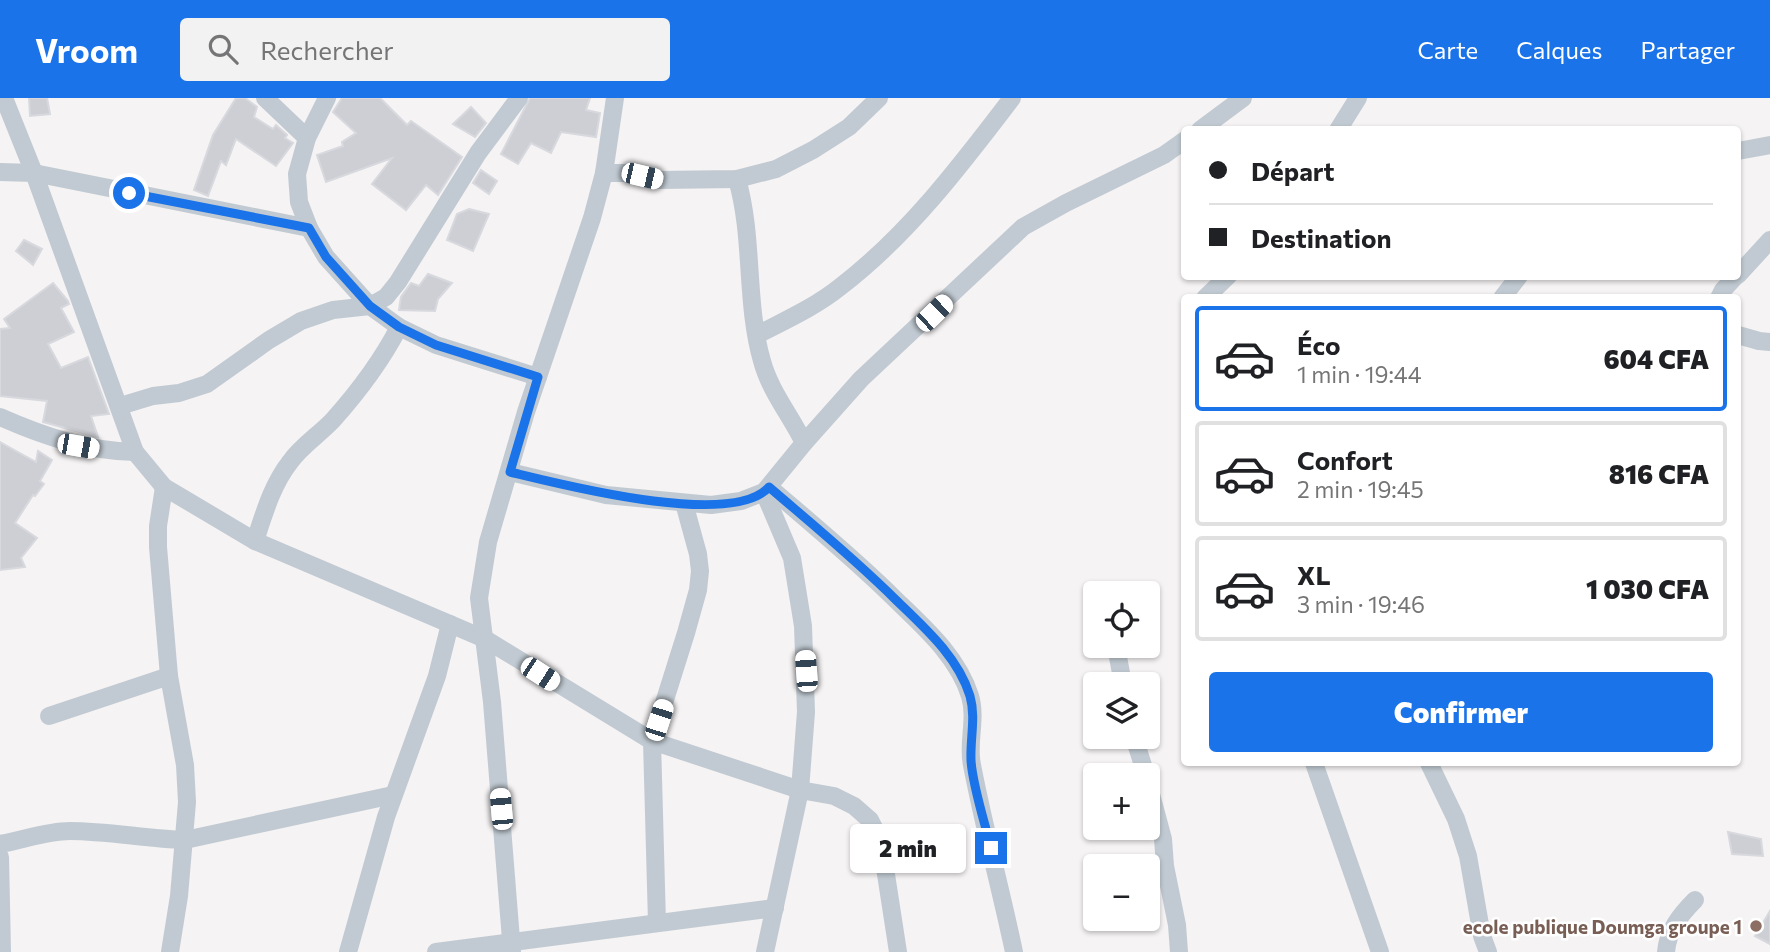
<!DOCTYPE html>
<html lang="fr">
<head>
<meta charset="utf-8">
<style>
	body { margin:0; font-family:Commissioner,sans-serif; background:#f2f2f2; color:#202124; height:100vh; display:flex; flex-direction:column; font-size:26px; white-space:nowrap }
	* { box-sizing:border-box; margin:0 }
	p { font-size:23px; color:#757577 }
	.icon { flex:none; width:38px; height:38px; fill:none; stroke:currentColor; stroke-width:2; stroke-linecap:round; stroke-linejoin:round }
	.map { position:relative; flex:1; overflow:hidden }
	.sheet { position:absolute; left:1181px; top:196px; width:560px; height:472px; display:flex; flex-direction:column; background:#fff; border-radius:7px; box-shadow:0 2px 5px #0004 }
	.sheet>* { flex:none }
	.banner { position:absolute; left:1181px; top:28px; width:560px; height:154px; border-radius:7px; box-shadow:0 2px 5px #0004; display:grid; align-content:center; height:154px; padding:0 28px; background:#fff }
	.buttons { position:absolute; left:1083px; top:483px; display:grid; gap:14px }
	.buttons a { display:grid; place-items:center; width:77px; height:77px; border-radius:7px; background:#fff; box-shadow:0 2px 5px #0004; font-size:35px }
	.end { position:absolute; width:32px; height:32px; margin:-16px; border:9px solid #1a73e8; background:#fff; box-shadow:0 0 0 4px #fff }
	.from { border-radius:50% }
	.bubble { position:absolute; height:49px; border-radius:7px; background:#fff; box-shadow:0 2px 5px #0004; font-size:23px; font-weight:800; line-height:49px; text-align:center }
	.car { position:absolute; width:21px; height:42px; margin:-21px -10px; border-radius:9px; box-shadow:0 0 5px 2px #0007; background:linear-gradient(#fff 24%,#345 0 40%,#fff 0 76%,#345 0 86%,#fff 0) }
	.banner b { display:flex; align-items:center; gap:24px; height:66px; font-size:26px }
	.banner b+b { border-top:2px solid #e0e0e0 }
	.banner i { width:18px; height:18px; background:#202124 }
	ul { padding:12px 0 0; list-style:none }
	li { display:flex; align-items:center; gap:21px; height:105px; margin:0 14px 10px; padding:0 14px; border:4px solid #e0e0e0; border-radius:7px }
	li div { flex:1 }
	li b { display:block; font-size:26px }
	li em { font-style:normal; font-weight:800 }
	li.on { border-color:#1a73e8 }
	li>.icon { width:63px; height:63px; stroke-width:1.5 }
	.button { display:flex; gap:14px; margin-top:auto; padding:14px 28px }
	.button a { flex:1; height:80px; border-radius:7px; background:#1a73e8; color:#fff; font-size:28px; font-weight:800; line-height:80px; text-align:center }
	header { display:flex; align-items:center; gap:42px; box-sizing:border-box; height:98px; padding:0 35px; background:#1a73e8; color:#fff }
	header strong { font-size:33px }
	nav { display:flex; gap:38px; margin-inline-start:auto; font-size:24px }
	.search { width:490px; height:63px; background:#f2f2f2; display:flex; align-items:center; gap:18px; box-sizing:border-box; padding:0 24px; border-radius:7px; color:#757577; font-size:26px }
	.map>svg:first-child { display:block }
</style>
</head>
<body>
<header>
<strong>Vroom</strong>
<div class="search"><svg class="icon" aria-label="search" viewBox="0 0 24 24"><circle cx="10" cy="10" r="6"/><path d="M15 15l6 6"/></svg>Rechercher</div>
<nav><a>Carte</a><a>Calques</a><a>Partager</a></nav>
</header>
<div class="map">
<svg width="1770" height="854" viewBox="0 0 1770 854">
	<rect width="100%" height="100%" fill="#f5f3f3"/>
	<g fill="#cdcfd5" stroke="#d7d9de" stroke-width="2">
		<path d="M 29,0 L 47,0 L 50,16 L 30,18 Z"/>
		<path d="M 236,0 L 245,0 L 257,9 L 254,19 L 273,31 L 276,27 L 287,37 L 285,40 L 293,45 L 276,68 L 236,41 L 226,67 L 221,63 L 208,98 L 194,92 L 213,37 Z"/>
		<path d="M 342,0 L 380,0 L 407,27 L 411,23 L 462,59 L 438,97 L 426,87 L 406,112 L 372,86 L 392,60 L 326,84 L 317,57 L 343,48 L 342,44 L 356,35 L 333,14 Z"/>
		<path d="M 530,0 L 590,0 L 586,12 L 600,15 L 596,39 L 561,34 L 551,55 L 531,45 L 518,66 L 501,56 Z"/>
		<path d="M 471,9 L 486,25 L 475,39 L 453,26 Z"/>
		<path d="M 481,72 L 497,83 L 489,96 L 473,85 Z"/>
		<path d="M 469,111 L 489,116 L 473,153 L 447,142 L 457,116 Z"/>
		<path d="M 24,142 L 42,151 L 33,167 L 16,153 Z"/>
		<path d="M 428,176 L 452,185 L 438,201 L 435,213 L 399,212 L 401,199 L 411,185 L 419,188 Z"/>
		<path d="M 53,185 L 68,203 L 69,206 L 61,210 L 74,234 L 48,246 L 61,270 L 88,259 L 109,316 L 91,318 L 98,339 L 43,324 L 47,303 L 0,298 L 0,231 L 10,230 L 4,221 Z"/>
		<path d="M 0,344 L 36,364 L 38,353 L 52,362 L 40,383 L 44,386 L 35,398 L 33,397 L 15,425 L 37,440 L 21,460 L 25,469 L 0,472 Z"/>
		<path d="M 1728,734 L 1761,741 L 1763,758 L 1732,756 Z"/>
		<path d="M 1770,813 L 1770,846 L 1755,838 Z"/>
	</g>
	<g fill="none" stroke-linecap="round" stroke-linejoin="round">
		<g stroke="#c1cad2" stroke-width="18">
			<path d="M 4,0 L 34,75 L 135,354 L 164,389 L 255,443 L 485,541 L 652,643 L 800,692 L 834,698 L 854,708 L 870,722 L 881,744 L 898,854"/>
			<path d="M 265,0 L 307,40"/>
			<path d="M 327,0 L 307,40 L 297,76 L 299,104 L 309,130 L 326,159 L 370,208 L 399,229 L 436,247 L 538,279"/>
			<path d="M 1200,32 L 1243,0"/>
			<path d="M 1338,32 L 1358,0"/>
			<path d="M 1738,53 L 1770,47"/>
			<path d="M 0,74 L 34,75 L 309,130"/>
			<path d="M 604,75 L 625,75 L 658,82 L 737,81 L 776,71 L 813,52 L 849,29 L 879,0"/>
			<path d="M 737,81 C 754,140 745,204 762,263 C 770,293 791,318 804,345"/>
			<path d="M 1738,177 L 1770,142"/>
			<path d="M 1205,200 L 1228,178"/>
			<path d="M 1502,200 L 1519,178"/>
			<path d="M 1719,200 L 1723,192 L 1736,178"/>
			<path d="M 757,237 C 786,222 815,209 840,189 C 908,137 961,67 1012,0"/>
			<path d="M 1738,237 L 1759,243 L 1770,244"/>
			<path d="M 120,308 L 153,298 L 179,295 L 207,286 L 269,242 L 301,223 L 333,212 L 370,208 L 386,199 L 398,184 L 478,55 L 519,0"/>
			<path d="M 0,319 C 43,338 87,353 135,354"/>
			<path d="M 510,374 L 606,397 L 711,407 L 741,403 L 764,394 L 804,345 L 861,281 L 1023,129 L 1066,105 L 1164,57 L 1185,42"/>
			<path d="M 164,389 L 158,428 L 158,449 L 169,578 L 185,667 L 187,704 L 179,798 L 170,854"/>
			<path d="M 769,389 C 812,426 856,462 896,502 C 925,530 958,559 970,598 C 977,621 967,645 972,667 C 984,730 1001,792 1014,854"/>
			<path d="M 764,394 L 792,460 L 803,528 L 806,614 L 800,692 L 765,854"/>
			<path d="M 255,443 C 264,416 272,387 290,364 C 301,348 320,336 333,322 C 358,294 382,262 399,229"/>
			<path d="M 1116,548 L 1123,586"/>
			<path d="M 49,618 L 169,578"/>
			<path d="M 1134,639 L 1146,677"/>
			<path d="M 1314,665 L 1380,854"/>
			<path d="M 1429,665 L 1456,721 L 1468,758 L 1482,838 L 1488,854"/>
			<path d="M 1148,685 L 1163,741 L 1165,768 L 1177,827 L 1179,854"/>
			<path d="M 0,746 C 24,742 46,733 70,733 C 108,733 147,741 185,742 L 393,697"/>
			<path d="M 0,759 L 2,854"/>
			<path d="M 657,825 L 652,643 L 686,535 L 698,492 L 700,473 L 698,456 L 684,405"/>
			<path d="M 348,854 L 386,719 L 437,578 L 450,526"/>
			<path d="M 436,854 L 775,810"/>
			<path d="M 512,854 L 492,604 L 479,500 L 488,444 L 526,314 L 592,120 L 604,75 L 615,0"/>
			<path d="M 1666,854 C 1668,832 1680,817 1695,802"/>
		</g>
	</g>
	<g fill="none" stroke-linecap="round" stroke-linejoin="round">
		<path stroke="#1a73e8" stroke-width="9" d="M 129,95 L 309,130 L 326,159 L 370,208 L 399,229 L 436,247 L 538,279 L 510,374 C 560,386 732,431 769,389 C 812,426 856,462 896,502 C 925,530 958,559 970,598 C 976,619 970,641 971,662 C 972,686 985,725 991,750"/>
	</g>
	<circle fill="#8d6e63" stroke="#fff" stroke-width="2.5" cx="1756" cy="828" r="7"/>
	<g text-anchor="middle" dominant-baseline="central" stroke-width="5" stroke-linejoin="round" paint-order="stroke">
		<g font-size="19" font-weight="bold" fill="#785e54" stroke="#fff" text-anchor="end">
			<text x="1742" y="828">ecole publique Doumga groupe 1</text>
		</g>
	</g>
</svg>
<div class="buttons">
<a><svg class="icon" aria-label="locate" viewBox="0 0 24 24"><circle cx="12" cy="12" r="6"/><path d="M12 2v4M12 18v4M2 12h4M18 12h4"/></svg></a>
<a><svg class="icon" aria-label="layers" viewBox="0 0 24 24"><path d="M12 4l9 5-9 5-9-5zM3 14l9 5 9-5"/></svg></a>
<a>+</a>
<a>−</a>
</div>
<i class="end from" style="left:129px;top:95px"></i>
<i class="end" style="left:991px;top:750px"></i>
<div class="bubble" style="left:850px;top:726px;width:116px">2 min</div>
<i class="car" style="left:642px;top:78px;rotate:103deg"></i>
<i class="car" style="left:934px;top:215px;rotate:46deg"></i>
<i class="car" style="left:78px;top:348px;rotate:100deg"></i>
<i class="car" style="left:806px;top:573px;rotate:356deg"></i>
<i class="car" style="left:540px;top:576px;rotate:123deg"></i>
<i class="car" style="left:659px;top:622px;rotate:18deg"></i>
<i class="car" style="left:501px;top:711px;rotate:355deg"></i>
<div class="banner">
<b><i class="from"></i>Départ</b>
<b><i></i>Destination</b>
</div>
<section class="sheet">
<ul>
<li class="on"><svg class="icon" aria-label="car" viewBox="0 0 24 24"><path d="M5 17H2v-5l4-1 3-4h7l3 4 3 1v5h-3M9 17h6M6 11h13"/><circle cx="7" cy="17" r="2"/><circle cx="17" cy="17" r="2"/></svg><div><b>Éco</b><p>1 min · 19:44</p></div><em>604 CFA</em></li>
<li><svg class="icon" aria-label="car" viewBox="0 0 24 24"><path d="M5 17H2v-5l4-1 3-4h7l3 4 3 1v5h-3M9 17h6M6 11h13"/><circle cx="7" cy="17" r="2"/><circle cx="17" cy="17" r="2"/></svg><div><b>Confort</b><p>2 min · 19:45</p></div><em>816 CFA</em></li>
<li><svg class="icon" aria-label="car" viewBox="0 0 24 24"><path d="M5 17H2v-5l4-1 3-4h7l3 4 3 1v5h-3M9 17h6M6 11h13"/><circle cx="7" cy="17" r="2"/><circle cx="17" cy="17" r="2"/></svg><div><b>XL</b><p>3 min · 19:46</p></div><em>1 030 CFA</em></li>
</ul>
<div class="button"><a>Confirmer</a></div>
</section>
</div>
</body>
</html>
